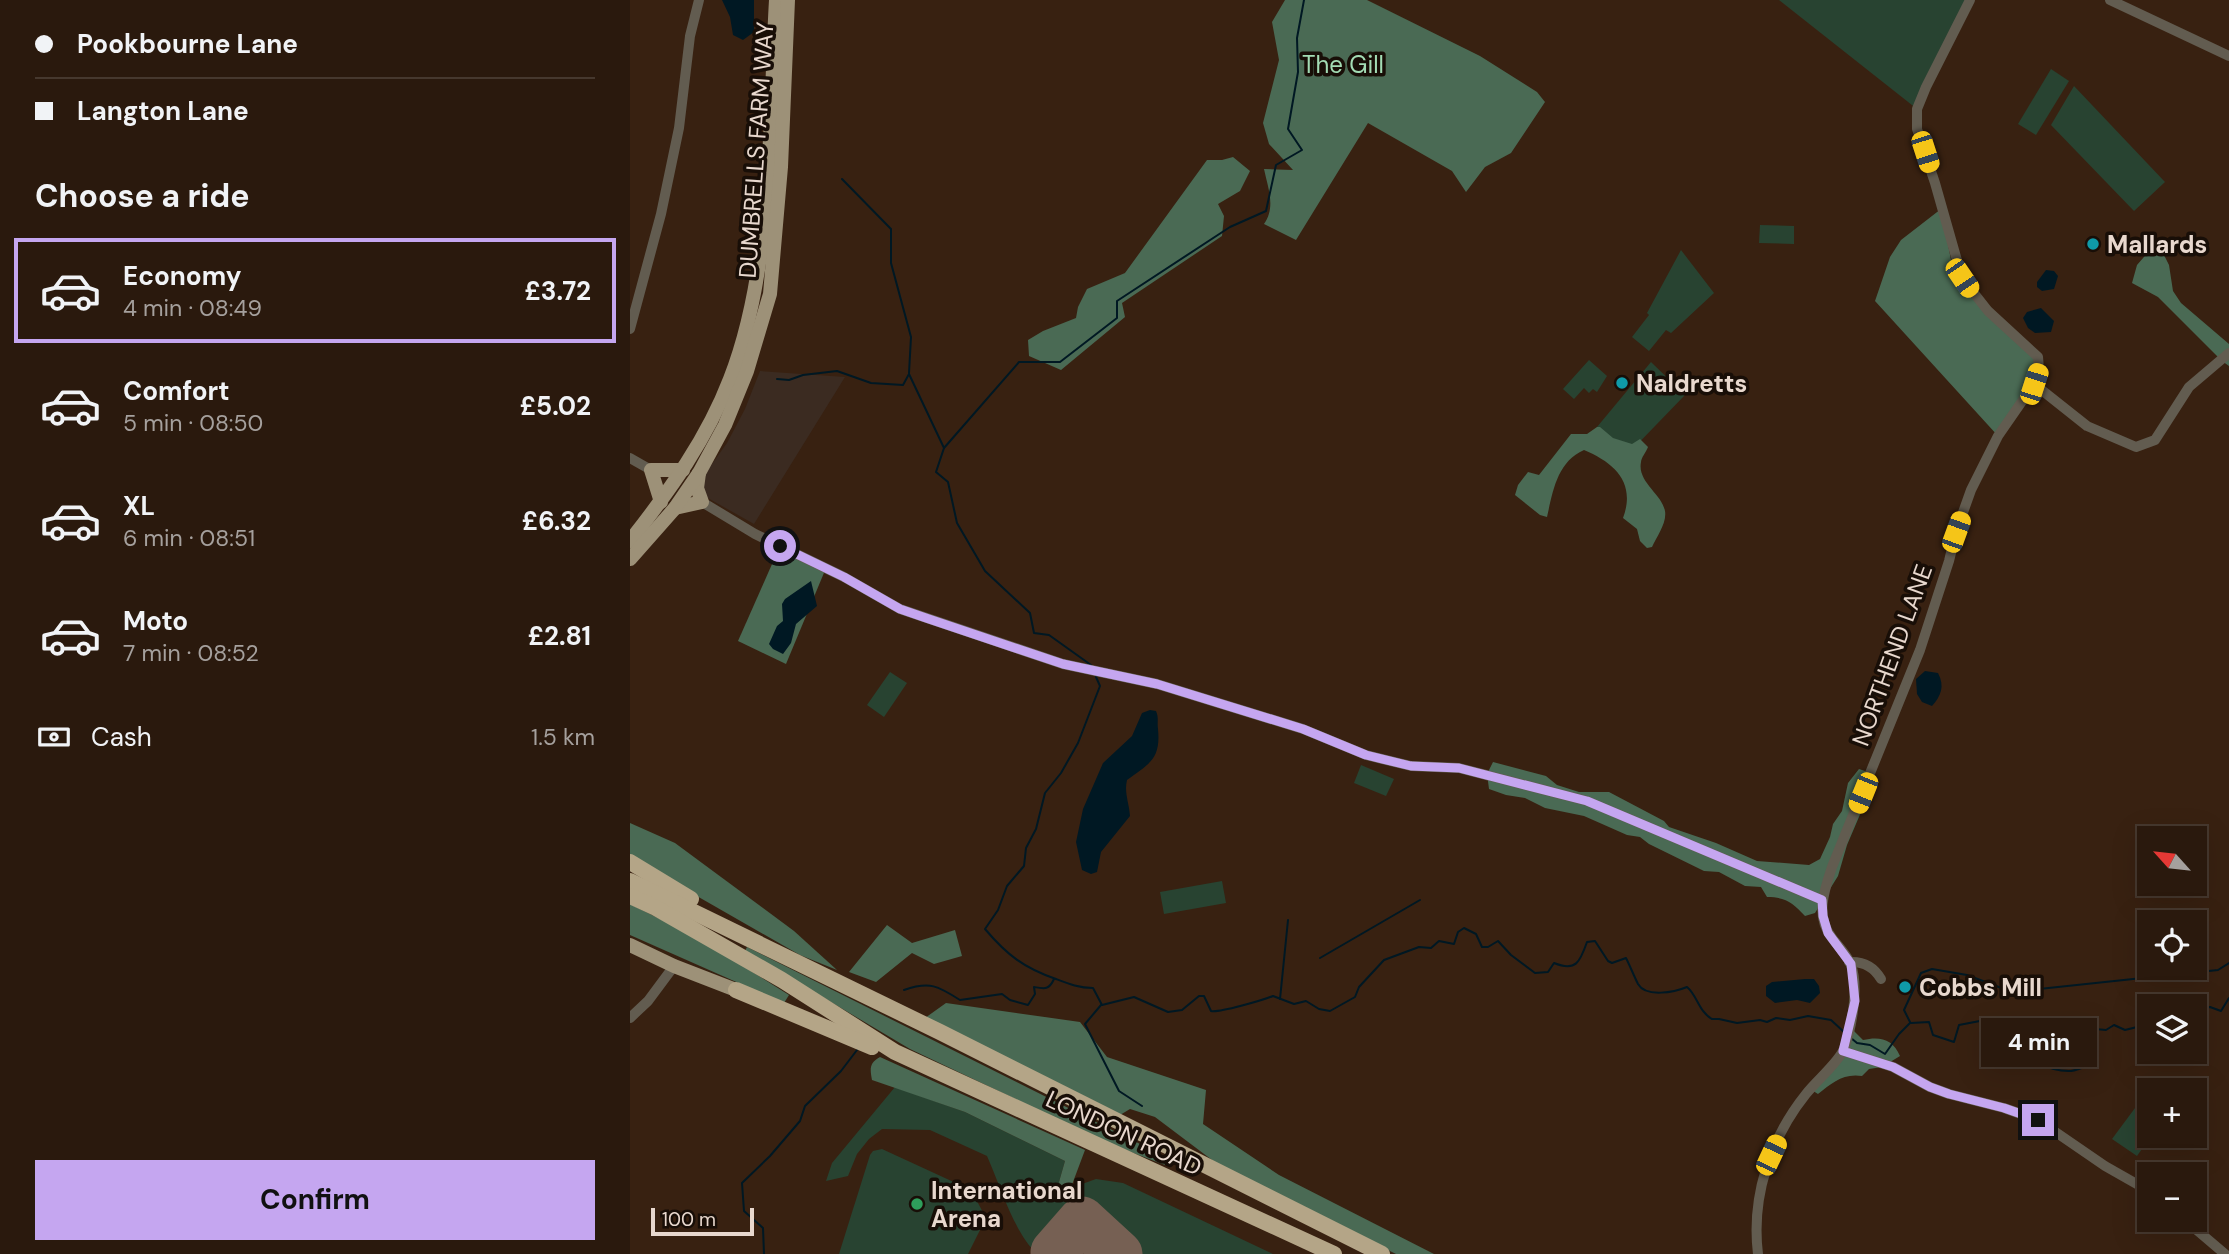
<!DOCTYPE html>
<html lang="en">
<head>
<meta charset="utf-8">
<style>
	body { margin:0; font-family:"DM Sans",sans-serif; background:#322216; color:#f1f3f6; height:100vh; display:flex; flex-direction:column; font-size:26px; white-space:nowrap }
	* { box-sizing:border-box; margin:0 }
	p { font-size:23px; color:#a5a09d }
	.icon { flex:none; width:38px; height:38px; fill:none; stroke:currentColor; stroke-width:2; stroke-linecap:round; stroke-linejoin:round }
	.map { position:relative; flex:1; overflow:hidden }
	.details { display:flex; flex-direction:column; background:#2a190d; width:630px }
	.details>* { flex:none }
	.top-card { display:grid; align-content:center; height:154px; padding:0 35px; background:#2a190d }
	.needle { width:46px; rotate:297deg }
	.fabs { position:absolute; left:1507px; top:826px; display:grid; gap:14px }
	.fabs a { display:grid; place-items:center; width:70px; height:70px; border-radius:0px; background:#2a190d; box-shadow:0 7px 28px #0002,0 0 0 2px #46382e; font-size:35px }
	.scale { position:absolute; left:21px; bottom:18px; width:103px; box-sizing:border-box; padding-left:7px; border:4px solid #e8d8ce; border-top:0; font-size:19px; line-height:24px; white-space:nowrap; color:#e8d8ce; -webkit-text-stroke:5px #180e07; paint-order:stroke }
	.end { position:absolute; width:32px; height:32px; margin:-16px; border:9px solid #c5a6f0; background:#111; box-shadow:0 0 0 4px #111 }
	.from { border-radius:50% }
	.bubble { position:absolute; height:49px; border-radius:0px; background:#2a190d; box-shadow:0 7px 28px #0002,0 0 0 2px #46382e; font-size:23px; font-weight:700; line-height:49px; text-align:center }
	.car { position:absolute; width:21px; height:42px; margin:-21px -10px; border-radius:9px; box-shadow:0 0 5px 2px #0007; background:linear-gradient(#f5c518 24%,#345 0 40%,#f5c518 0 76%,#345 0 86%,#f5c518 0) }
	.top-card b { display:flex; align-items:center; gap:24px; height:66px; font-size:26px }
	.top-card b+b { border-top:2px solid #46382e }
	.top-card i { width:18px; height:18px; background:#f1f3f6 }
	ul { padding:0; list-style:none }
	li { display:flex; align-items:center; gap:21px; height:105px; margin:0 14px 10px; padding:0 21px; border:4px solid transparent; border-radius:0px }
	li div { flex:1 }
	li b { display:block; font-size:26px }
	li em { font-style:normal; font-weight:700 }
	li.current { border-color:#c5a6f0 }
	li>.icon { width:63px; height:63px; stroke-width:1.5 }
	h2 { padding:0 35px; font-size:32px; line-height:84px }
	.pay { display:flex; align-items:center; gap:18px; height:77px; padding:0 35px; font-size:26px }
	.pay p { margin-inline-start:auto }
	.primary-button { display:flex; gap:14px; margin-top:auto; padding:14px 35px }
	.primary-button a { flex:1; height:80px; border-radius:0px; background:#c5a6f0; color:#111; font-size:28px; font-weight:700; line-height:80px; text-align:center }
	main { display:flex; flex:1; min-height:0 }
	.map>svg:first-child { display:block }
</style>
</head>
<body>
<main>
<section class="details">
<div class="top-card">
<b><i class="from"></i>Pookbourne Lane</b>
<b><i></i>Langton Lane</b>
</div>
<h2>Choose a ride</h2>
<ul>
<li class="current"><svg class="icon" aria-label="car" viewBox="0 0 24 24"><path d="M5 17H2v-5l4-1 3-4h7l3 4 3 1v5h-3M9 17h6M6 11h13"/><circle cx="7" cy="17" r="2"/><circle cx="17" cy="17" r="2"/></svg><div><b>Economy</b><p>4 min · 08:49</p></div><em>£3.72</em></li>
<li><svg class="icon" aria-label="car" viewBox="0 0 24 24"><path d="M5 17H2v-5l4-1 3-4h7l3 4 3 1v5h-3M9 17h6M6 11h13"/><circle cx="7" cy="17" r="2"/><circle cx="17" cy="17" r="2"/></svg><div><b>Comfort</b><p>5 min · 08:50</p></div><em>£5.02</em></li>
<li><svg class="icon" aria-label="car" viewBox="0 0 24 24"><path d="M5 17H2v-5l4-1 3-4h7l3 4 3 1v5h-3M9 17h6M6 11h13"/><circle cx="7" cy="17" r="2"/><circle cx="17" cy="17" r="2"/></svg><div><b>XL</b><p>6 min · 08:51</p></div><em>£6.32</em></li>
<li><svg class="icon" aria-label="car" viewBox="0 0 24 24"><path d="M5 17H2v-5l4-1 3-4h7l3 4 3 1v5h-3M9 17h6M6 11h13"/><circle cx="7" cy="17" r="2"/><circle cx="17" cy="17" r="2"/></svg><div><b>Moto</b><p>7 min · 08:52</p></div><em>£2.81</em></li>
</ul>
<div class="pay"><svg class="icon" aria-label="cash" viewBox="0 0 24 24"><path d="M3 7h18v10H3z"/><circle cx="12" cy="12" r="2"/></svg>Cash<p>1.5 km</p></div>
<div class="primary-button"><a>Confirm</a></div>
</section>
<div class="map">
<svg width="1599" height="1254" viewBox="0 0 1599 1254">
	<rect width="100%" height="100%" fill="#382111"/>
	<path fill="#3b2b21" d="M 130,371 L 215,377 L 124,524 L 76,497 L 72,489 L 74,475 L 97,443 L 115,409 Z"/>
	<g fill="#284331">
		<path d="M 1149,0 L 1340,0 L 1287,109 Z"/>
		<path d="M 1421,69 L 1439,81 L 1406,135 L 1388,124 Z"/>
		<path d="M 1444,86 L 1535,182 L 1504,211 L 1421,125 Z"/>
		<path d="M 1130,225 L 1164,226 L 1164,244 L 1129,243 Z"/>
		<path d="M 1051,250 L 1084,293 L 1041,333 L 1036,330 L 1019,351 L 1002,337 L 1019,315 L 1017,313 Z"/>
		<path d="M 959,360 L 977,376 L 967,392 L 963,389 L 959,393 L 954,388 L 944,399 L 933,389 Z"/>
		<path d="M 1021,362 L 1055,395 L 997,455 L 967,427 Z"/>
		<path d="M 260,672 L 277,683 L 254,717 L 237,705 Z"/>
		<path d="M 731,765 L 764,779 L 756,796 L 724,783 Z"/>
		<path d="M 592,881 L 596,903 L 534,914 L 530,892 Z"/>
		<path d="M 265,1087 L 335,1112 L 435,1161 L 429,1182 L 438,1204 L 452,1184 L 466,1179 L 493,1183 L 643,1254 L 489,1254 L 438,1205 L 416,1254 L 407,1254 C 384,1233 370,1185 357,1156 L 300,1130 L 252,1129 L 239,1139 L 227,1154 L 218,1176 L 196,1181 L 202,1163 Z"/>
		<path d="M 1508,1104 L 1519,1111 L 1521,1136 L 1507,1156 L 1482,1139 Z"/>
		<path d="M 252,1149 L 341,1190 L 356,1218 L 338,1254 L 209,1254 L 240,1155 L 243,1151 Z"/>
	</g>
	<g fill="#4a6a54">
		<path d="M 655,0 L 737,0 L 850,56 L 907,92 L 915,102 L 881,153 L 855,167 L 836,192 L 822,171 L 738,123 L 666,240 L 634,224 C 646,207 638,188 634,169 L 663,170 L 639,144 L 633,123 L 649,60 L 642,22 Z"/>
		<path d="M 603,157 L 620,171 L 610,191 L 588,204 L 594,216 L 592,236 L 492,303 L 495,317 L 431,370 L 399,356 L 398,340 L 413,331 L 446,318 L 448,307 L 457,289 L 495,273 L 577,160 L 592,160 Z"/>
		<path d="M 1311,209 L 1325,280 L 1408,357 L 1409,369 L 1368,436 L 1245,301 L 1260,257 L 1271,240 Z"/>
		<path d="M 1520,250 L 1532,251 L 1539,265 L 1543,291 L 1551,303 L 1599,344 L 1599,366 L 1592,361 L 1528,297 L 1502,283 L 1507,265 Z"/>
		<path d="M 967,427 L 970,427 L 983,438 L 1002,444 L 1010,439 L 1018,447 C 1016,452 1011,458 1011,462 C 1007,482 1032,494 1035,511 C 1037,523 1027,536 1022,547 L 1017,548 L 1010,541 L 1007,529 L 993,518 C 1006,483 985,463 954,450 C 927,462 923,491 917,517 L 910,515 L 885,495 L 888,485 L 898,472 L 909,475 L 941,434 L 957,434 Z"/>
		<path d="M 150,546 L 196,568 L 156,664 L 108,641 Z"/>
		<path d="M 863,762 L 916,776 L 927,785 L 949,792 L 979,792 L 1034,821 L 1039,827 L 1086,843 L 1127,861 L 1179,865 L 1190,859 L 1200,837 L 1203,824 L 1212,811 L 1218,783 L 1229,769 L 1241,773 L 1240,791 L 1217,845 L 1208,876 L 1185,913 L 1175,916 C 1163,903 1156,897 1137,897 L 1131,887 L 1115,886 L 1089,872 L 1074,871 L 1019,844 L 1010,837 L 997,835 L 954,816 L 915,808 L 895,798 L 876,795 L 859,789 L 857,774 Z"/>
		<path d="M 0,823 L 45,843 L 164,931 L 207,970 L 170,955 L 25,872 L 0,855 Z"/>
		<path d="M 0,904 L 70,939 L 159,995 L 154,1003 L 0,935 Z"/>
		<path d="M 257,925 L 282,943 L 325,930 L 332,956 L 304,964 L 282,953 L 246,982 L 219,972 Z"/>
		<path d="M 117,947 L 522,1150 L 537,1160 L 535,1165 L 482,1145 L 280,1049 L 115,951 Z"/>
		<path d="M 316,1003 L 450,1022 L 477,1057 L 576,1090 L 573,1124 L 649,1175 L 804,1254 L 766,1254 L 594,1169 L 525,1117 L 500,1109 L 490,1115 L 295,1018 Z"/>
		<path d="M 1219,1026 L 1233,1040 C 1250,1036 1263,1039 1270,1056 L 1252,1067 L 1239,1069 L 1232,1076 C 1213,1073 1202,1083 1188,1094 L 1180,1089 L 1211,1053 Z"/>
		<path d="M 250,1057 L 455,1150 L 440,1190 L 431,1190 L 429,1182 L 435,1161 L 335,1112 L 242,1080 C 240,1069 239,1063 250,1057 Z"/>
	</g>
	<g fill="#001823">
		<path d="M 92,0 L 124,0 L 124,32 L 113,40 L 103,35 L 100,17 Z"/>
		<path d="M 1416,270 L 1424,271 L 1428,276 L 1424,289 L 1412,291 L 1407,287 L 1407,282 Z"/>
		<path d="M 1411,308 L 1424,321 L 1421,332 L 1405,333 L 1398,328 L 1393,318 L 1397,312 Z"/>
		<path d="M 181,581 L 187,606 L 166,624 L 161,643 L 153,654 L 143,649 L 139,644 L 147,626 L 153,621 L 152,604 L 155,599 Z"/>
		<path d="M 1295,671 L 1308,673 C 1315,686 1311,696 1302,706 L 1292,702 L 1287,694 L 1286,679 Z"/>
		<path d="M 520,710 L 526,711 C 529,718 527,722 528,729 C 531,759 519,764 497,780 C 494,793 499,802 500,816 L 471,852 L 467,872 L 461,874 L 452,870 L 446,842 L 453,809 L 473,763 L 502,736 L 512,713 Z"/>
		<path d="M 1175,979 L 1184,979 L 1189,986 L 1190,993 L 1180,1003 L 1167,1000 L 1145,1003 L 1136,996 L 1136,986 L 1142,982 Z"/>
	</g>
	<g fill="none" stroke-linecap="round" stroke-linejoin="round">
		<g stroke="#001823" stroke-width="2">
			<path d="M 212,179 L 261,229 L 261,263 L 281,337 L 279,373"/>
			<path d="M 147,379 L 159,380 L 173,375 L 207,371 L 241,383 L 273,385 L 279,374 L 314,448"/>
			<path d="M 461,665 L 419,635 L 404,633 L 400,613 L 355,571 L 327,523 L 318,482 L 306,472 L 314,448 L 389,362 L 430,362 L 487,318 L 487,301 L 600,227 L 636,211 L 646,165 L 672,150 L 658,129 L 668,72 L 667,38 L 674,0"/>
			<path d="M 466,677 L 470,686 L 448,743 L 431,773 L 415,793 L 406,829 L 396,848 L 394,866 L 377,886 L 368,910 L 355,929 C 377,955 394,968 426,979 C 439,984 449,988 463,988 L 472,1005"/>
			<path d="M 690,958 L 790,900"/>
			<path d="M 274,990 C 300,981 308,986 330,1000 L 372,994 L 380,1000 L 398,1005 L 405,994 L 404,987 C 415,989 419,990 424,979"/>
			<path d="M 650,999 L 658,920"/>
			<path d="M 471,1005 L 455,1024 L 489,1091 L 512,1106"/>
			<path d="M 472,1005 L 504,997 L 538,1012 L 552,1010 L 569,996 L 574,996 L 581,1011 C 589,1013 633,1000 643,996 L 664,1004 L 676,1001 L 689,1009 L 700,1011 L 725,997 L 729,987 L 754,960 L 789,947 L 801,948 L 809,941 L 824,944 L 828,932 L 834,928 L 846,934 L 852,947 L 858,947 L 868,941 L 881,955 L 905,973 L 918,972 L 924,963 C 946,972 950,962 957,942 L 965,941 L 978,961 L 982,963 L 996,958 C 1000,966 1004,976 1008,984 C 1016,998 1045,992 1057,987 C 1067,995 1069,1012 1082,1019 L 1089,1019 L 1107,1023 L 1130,1020 L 1137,1022 L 1146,1018 L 1160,1020 L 1178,1016 L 1201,1020 L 1214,1032"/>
			<path d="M 1564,1011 L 1580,1007 L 1591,1011 L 1599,998"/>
			<path d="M 1280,1022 L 1274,1010 L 1291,973 L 1302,969 L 1337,975 L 1382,992 L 1588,970 L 1599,963"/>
			<path d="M 1281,1023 L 1299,1022 L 1303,1035 L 1324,1042 L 1329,1025 L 1355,1020 L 1362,1025 L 1365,1045 L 1379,1043 C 1396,1057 1417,1072 1441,1071 C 1450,1070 1459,1064 1468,1061 L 1467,1052 L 1460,1039 L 1465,1029 L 1476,1030 L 1484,1025 L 1495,1030 L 1519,1024"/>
			<path d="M 1221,1038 L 1227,1043 L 1240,1045 L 1255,1054 L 1269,1034 L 1280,1023"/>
			<path d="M 134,1254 L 133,1228 L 114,1211 L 112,1183 L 140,1156 L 170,1121 L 175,1106 L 211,1071 L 227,1050"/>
		</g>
		<path stroke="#766053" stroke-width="47" d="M 427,1254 L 424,1252 L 452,1220 L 489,1254"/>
		<g stroke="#625c50" stroke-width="10">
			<path d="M 1480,0 L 1599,56"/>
			<path d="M 0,329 L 31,214 L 49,128 L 60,36 L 69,0"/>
			<path d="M 1404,384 L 1457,426 L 1506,447 L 1525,440 L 1559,387 L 1599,353"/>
			<path d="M 0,458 L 21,470"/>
			<path d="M 72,502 L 125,534 L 214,577 L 270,609 L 433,664 L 527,684 L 673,729 L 736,755 L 781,766 L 829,768 L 957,801 L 1192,900"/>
			<path d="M 1219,962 C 1234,961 1244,967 1251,979"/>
			<path d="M 0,1018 L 18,1001 L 44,966"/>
			<path d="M 1213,1051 L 1263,1067 L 1300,1087 L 1319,1094 L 1374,1108 L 1408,1120 L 1475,1166 L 1519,1191"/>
			<path d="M 1555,1220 L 1595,1254"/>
			<path d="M 1128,1254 C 1121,1197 1140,1139 1176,1094 C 1186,1081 1208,1063 1214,1049 C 1222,1027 1229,987 1221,965 C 1218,956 1208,946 1202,938 C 1185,916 1194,891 1202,867 L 1290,650 L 1319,561 L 1326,532 L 1341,490 L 1368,436 L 1404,384 L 1409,369 L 1408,357 L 1358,311 L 1332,278 L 1305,183 L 1287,129 L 1287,109 L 1296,87 L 1340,0"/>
		</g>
		<g stroke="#9d9178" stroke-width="14">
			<path d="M 31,502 L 21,470 L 53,470"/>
			<path d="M 45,508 L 72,502 L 67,488 L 69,473"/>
			<path d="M 0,541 C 40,490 77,439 100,379 C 144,267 139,119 146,0"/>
			<path d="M 0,559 L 45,508 L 69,473 L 95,425 L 117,371 L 140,294 L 151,167 L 158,0"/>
			<path d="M 0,945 L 44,966 L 106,990"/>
		</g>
		<g stroke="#b4a587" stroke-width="16">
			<path d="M 0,862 L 61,899"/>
			<path d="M 0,881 L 310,1032 L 752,1254"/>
			<path d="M 0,896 L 26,908 L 152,980 L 265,1052 L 704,1254"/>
			<path d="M 106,990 L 242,1047"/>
		</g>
	</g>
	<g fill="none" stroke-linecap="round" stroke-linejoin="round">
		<path stroke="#c5a6f0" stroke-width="9" d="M 150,546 L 214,577 L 270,609 L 296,618 L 433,664 L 527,684 L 673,729 L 736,755 L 781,766 L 829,768 L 957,801 L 1192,900 L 1193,916 L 1198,933 L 1221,964 L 1225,1001 L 1213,1051 L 1263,1067 L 1300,1087 L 1319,1094 L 1374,1108 L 1408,1120"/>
	</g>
	<g fill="#0f9aa8" stroke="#180e07" stroke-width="2.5">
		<circle cx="1463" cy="244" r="7"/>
		<circle cx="992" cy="383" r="7"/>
		<circle cx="1275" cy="987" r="7"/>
	</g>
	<circle fill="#2e9e5b" stroke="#180e07" stroke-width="2.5" cx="287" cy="1204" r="7"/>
	<g text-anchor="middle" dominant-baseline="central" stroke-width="7" stroke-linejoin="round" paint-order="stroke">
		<g font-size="24" fill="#a3dcb4" stroke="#180e07">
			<text x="713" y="64">The Gill</text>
		</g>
		<g font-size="24" fill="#e8d8ce" stroke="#180e07">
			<text transform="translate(126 150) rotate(-86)">DUMBRELLS FARM WAY</text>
			<text transform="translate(1262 655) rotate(-70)">NORTHEND LANE</text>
			<text transform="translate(494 1133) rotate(25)">LONDON ROAD</text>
		</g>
		<g font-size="24" font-weight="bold" fill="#e8d8ce" stroke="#180e07" text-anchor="start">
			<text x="1477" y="244">Mallards</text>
			<text x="1006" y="383">Naldretts</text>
			<text x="1289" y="987">Cobbs Mill</text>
			<text x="301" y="1190">International<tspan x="301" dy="28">Arena</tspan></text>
		</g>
	</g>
</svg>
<div class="fabs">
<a><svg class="needle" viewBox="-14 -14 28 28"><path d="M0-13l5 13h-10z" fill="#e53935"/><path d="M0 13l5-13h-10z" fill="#a5a09d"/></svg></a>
<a><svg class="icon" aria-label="locate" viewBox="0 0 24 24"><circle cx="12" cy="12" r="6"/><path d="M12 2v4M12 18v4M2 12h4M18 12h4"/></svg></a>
<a><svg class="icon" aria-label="layers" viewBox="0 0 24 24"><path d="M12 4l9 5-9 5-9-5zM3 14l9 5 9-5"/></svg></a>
<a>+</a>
<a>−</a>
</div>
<div class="scale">100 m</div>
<i class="end from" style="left:150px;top:546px"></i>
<i class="end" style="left:1408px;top:1120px"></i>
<div class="bubble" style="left:1351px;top:1018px;width:116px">4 min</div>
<i class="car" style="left:1295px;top:152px;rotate:162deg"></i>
<i class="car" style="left:1332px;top:278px;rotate:146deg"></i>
<i class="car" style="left:1404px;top:384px;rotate:18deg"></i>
<i class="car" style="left:1326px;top:532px;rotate:20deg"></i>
<i class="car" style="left:1233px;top:793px;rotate:202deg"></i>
<i class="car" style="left:1141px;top:1155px;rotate:25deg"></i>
</div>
</main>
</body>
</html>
